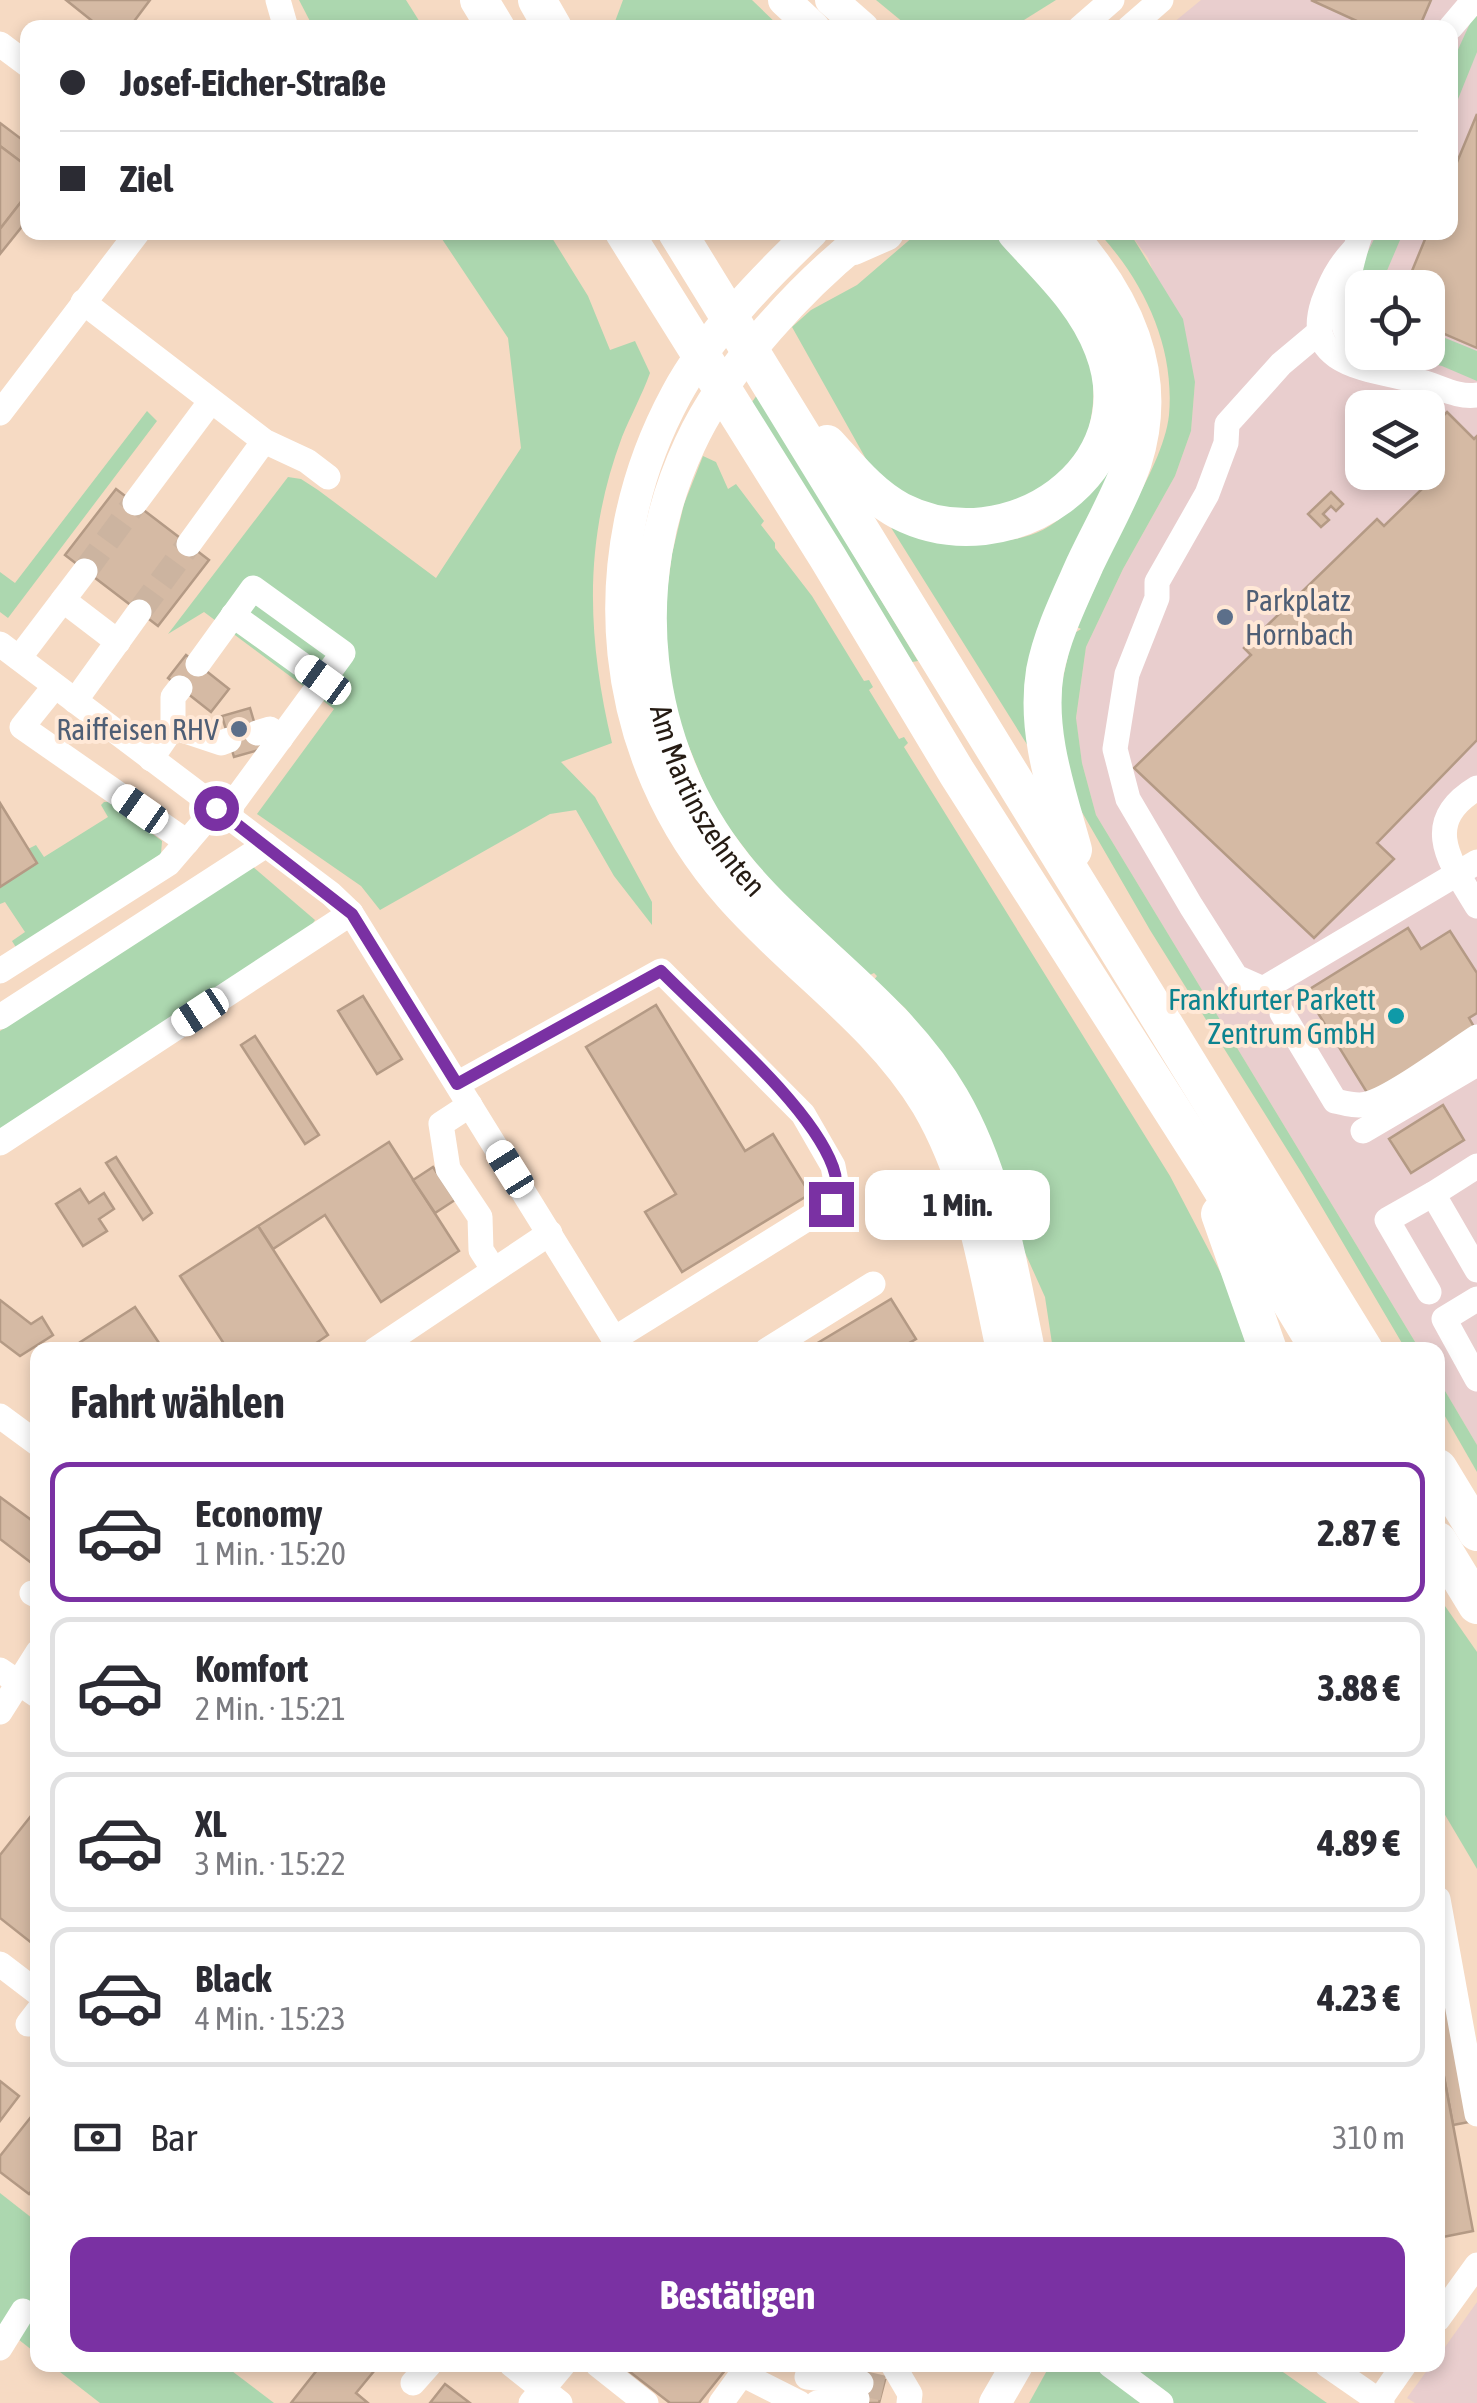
<!DOCTYPE html>
<html lang="de">
<head>
<meta charset="utf-8">
<style>
	body { margin:0; font-family:"Asap Condensed",sans-serif; background:#f2f2f3; color:#2b2b33; height:100vh; display:flex; flex-direction:column; font-size:38px; white-space:nowrap }
	* { box-sizing:border-box; margin:0 }
	p { font-size:32px; color:#7c7c81 }
	.icon { flex:none; width:55px; height:55px; fill:none; stroke:currentColor; stroke-width:2; stroke-linecap:round; stroke-linejoin:round }
	.map { position:relative; flex:1; overflow:hidden }
	.sheet { position:absolute; left:30px; top:1342px; width:1415px; height:1030px; display:flex; flex-direction:column; background:#fff; border-radius:20px; box-shadow:0 5px 15px #0003 }
	.sheet>* { flex:none }
	.top-card { position:absolute; left:20px; top:20px; width:1438px; height:220px; border-radius:20px; box-shadow:0 5px 15px #0003; display:grid; align-content:center; height:220px; padding:0 40px; background:#fff }
	.controls { position:absolute; left:1345px; top:270px; display:grid; gap:20px }
	.controls a { display:grid; place-items:center; width:100px; height:100px; border-radius:20px; background:#fff; box-shadow:0 5px 15px #0003; font-size:50px }
	.end { position:absolute; width:45px; height:45px; margin:-22px; border:12px solid #7a31a3; background:#fff; box-shadow:0 0 0 5px #fff }
	.from { border-radius:50% }
	.bubble { position:absolute; height:70px; border-radius:20px; background:#fff; box-shadow:0 5px 15px #0003; font-size:32px; font-weight:700; line-height:70px; text-align:center }
	.car { position:absolute; width:30px; height:60px; margin:-30px -15px; border-radius:12px; box-shadow:0 0 8px 2px #0007; background:linear-gradient(#fff 24%,#345 0 40%,#fff 0 76%,#345 0 86%,#fff 0) }
	.top-card b { display:flex; align-items:center; gap:35px; height:95px; font-size:38px }
	.top-card b+b { border-top:2px solid #e1e1e2 }
	.top-card i { width:25px; height:25px; background:#2b2b33 }
	ul { padding:0; list-style:none }
	li { display:flex; align-items:center; gap:30px; height:140px; margin:0 20px 15px; padding:0 20px; border:5px solid #e1e1e2; border-radius:20px }
	li div { flex:1 }
	li b { display:block; font-size:38px }
	li em { font-style:normal; font-weight:700 }
	li.selected { border-color:#7a31a3 }
	li>.icon { width:90px; height:90px; stroke-width:1.5 }
	h2 { padding:0 40px; font-size:45px; line-height:120px }
	.pay { display:flex; align-items:center; gap:25px; height:110px; padding:0 40px; font-size:38px }
	.pay p { margin-inline-start:auto }
	.button { display:flex; gap:20px; margin-top:auto; padding:20px 40px }
	.button a { flex:1; height:115px; border-radius:20px; background:#7a31a3; color:#fff; font-size:40px; font-weight:700; line-height:115px; text-align:center }
	.map>svg:first-child { display:block }
</style>
</head>
<body>
<div class="map">
<svg width="1477" height="2403" viewBox="0 0 1477 2403">
	<rect width="100%" height="100%" fill="#f6dac3"/>
	<g fill="#e9cece" fill-rule="evenodd">
		<path d="M 1201,0 L 1477,0 L 1477,789 L 1450,812 L 1439,895 L 1477,873 L 1477,1445 L 1438,1379 L 1438,1350 L 1420,1350 L 1096,815 L 1082,763 L 1076,719 L 1086,647 L 1123,569 L 1175,476 L 1191,431 L 1195,382 L 1148,258 L 1130,233 L 1450,232 L 1450,28 L 1168,27 ZM 1362,288 L 1428,288 L 1428,352 L 1362,352 ZM 1362,408 L 1428,408 L 1428,472 L 1362,472 Z"/>
		<path d="M 1477,2302 L 1477,2403 L 1415,2403 L 1407,2398 L 1431,2365 L 1438,2365 L 1438,2357 Z"/>
	</g>
	<g fill="#acd7af">
		<path d="M 299,0 L 406,0 L 423,27 L 313,27 Z"/>
		<path d="M 623,0 L 752,0 L 780,27 L 613,27 Z"/>
		<path d="M 876,0 L 1056,0 L 1013,27 L 910,28 Z"/>
		<path d="M 1477,8 L 1477,52 L 1450,119 L 1450,67 Z"/>
		<path d="M 925,232 L 994,233 C 1048,291 1109,334 1090,423 C 1087,439 1075,467 1062,478 C 1051,488 988,511 970,519 L 887,487 L 866,459 L 792,327 L 811,310 L 857,285 L 914,236 Z"/>
		<path d="M 438,233 L 549,233 L 588,296 L 610,350 L 635,341 L 650,373 C 642,395 631,415 622,437 C 583,541 587,637 612,743 L 561,762 L 595,797 L 652,902 L 652,925 L 614,876 L 576,810 L 550,814 L 380,910 L 361,886 L 257,814 L 334,709 L 204,612 L 168,634 L 288,477 L 301,479 L 318,490 L 436,578 L 521,448 L 508,338 Z"/>
		<path d="M 1032,233 L 1047,233 L 1129,423 L 1033,754 L 885,518 C 945,532 1017,564 1068,511 C 1085,493 1106,447 1119,424 Z"/>
		<path d="M 1099,233 L 1130,233 L 1183,319 L 1195,382 L 1191,431 L 1175,476 L 1123,569 L 1086,647 L 1076,718 L 1082,763 L 1096,815 L 1420,1350 L 1406,1350 L 1303,1175 L 1150,930 L 1079,807 L 1061,739 L 1060,691 L 1073,634 L 1081,629 L 1077,627 C 1091,597 1104,566 1118,536 C 1135,501 1165,453 1169,415 C 1175,346 1144,282 1099,233 Z"/>
		<path d="M 1377,233 L 1403,233 L 1380,287 L 1362,288 L 1362,334 C 1336,307 1364,261 1377,233 Z"/>
		<path d="M 1428,331 L 1477,351 L 1477,381 L 1442,366 L 1402,357 L 1404,353 L 1428,352 Z"/>
		<path d="M 757,395 L 918,661 L 912,662 L 752,402 Z"/>
		<path d="M 147,411 L 157,421 L 8,618 L 0,612 L 0,572 L 15,583 Z"/>
		<path d="M 703,456 L 716,462 L 728,489 L 736,484 L 764,521 L 761,525 L 775,543 L 775,548 L 812,596 L 864,681 L 869,680 L 873,687 L 869,690 L 899,739 L 904,737 L 908,743 L 904,747 L 1170,1176 L 1226,1283 L 1248,1350 L 1053,1350 L 1045,1297 L 927,1036 L 905,1008 L 874,980 L 877,976 L 874,973 L 870,975 L 767,878 L 714,808 L 674,710 L 663,621 L 672,554 L 684,504 Z"/>
		<path d="M 104,802 L 109,802 L 162,841 L 161,854 L 17,949 L 12,941 L 25,932 L 5,902 L 0,904 L 0,887 L 37,863 L 28,849 L 36,845 L 44,857 L 108,817 L 101,805 Z"/>
		<path d="M 253,867 L 315,920 L 307,933 L 0,1134 L 0,1031 Z"/>
		<path d="M 1438,1379 L 1477,1445 L 1477,1472 L 1438,1404 Z"/>
		<path d="M 1438,1596 L 1477,1652 L 1477,1869 L 1438,1803 Z"/>
		<path d="M 0,2193 L 37,2222 L 37,2354 L 0,2325 Z"/>
		<path d="M 51,2365 L 224,2365 L 274,2403 L 100,2403 Z"/>
		<path d="M 1050,2365 L 1273,2365 L 1327,2403 L 1029,2403 Z"/>
	</g>
	<g fill="#d5baa4" stroke="#b49a85" stroke-width="2.5">
		<path d="M 66,0 L 150,0 L 129,28 L 101,28 Z"/>
		<path d="M 1311,0 L 1431,0 L 1419,28 L 1372,28 Z"/>
		<path d="M 1477,114 L 1477,348 L 1428,327 L 1428,288 L 1405,288 L 1428,232 L 1450,232 L 1450,179 Z"/>
		<path d="M 0,123 L 28,144 L 28,167 L 0,146 Z"/>
		<path d="M 0,146 L 28,167 L 28,193 L 0,229 Z"/>
		<path d="M 28,193 L 28,219 L 0,254 L 0,229 Z"/>
		<path d="M 1447,412 L 1474,439 L 1477,436 L 1477,740 L 1377,843 L 1394,859 L 1314,938 L 1134,768 L 1251,655 L 1244,648 L 1377,519 L 1384,526 L 1422,489 L 1406,472 L 1428,472 L 1428,431 Z"/>
		<path d="M 116,489 L 209,560 L 158,626 L 65,555 Z"/>
		<path d="M 1331,492 L 1343,504 L 1336,511 L 1331,506 L 1323,514 L 1329,520 L 1321,527 L 1308,514 Z"/>
		<path d="M 186,655 L 229,689 L 211,712 L 168,678 Z"/>
		<path d="M 250,708 L 262,749 L 234,757 L 222,716 Z"/>
		<path d="M 0,803 L 37,863 L 0,887 Z"/>
		<path d="M 1408,928 L 1421,949 L 1450,931 L 1477,973 L 1477,1013 L 1469,1018 L 1477,1032 L 1371,1099 L 1305,992 Z"/>
		<path d="M 363,996 L 402,1059 L 377,1074 L 338,1011 Z"/>
		<path d="M 656,1005 L 745,1151 L 773,1134 L 810,1194 L 682,1272 L 645,1212 L 676,1194 L 586,1047 Z"/>
		<path d="M 255,1036 L 319,1135 L 305,1144 L 241,1045 Z"/>
		<path d="M 1443,1105 L 1464,1140 L 1411,1173 L 1389,1139 Z"/>
		<path d="M 389,1142 L 459,1251 L 381,1302 L 325,1215 L 273,1249 L 258,1226 Z"/>
		<path d="M 116,1157 L 152,1213 L 143,1220 L 106,1163 Z"/>
		<path d="M 433,1167 L 455,1200 L 435,1213 L 413,1180 Z"/>
		<path d="M 80,1189 L 89,1203 L 104,1193 L 114,1209 L 99,1219 L 107,1231 L 83,1246 L 56,1204 Z"/>
		<path d="M 258,1226 L 328,1335 L 306,1350 L 228,1350 L 180,1276 Z"/>
		<path d="M 891,1299 L 916,1339 L 897,1350 L 806,1350 Z"/>
		<path d="M 0,1300 L 31,1324 L 42,1317 L 53,1335 L 20,1356 L 0,1341 Z"/>
		<path d="M 135,1307 L 159,1343 L 148,1350 L 68,1350 Z"/>
		<path d="M 0,1497 L 38,1525 L 38,1568 L 0,1539 Z"/>
		<path d="M 38,1807 L 38,1948 L 0,1918 L 0,1855 Z"/>
		<path d="M 1438,1956 L 1469,2122 L 1453,2125 L 1438,2045 Z"/>
		<path d="M 1438,2045 L 1473,2231 L 1438,2238 Z"/>
		<path d="M 0,2081 L 19,2096 L 0,2121 Z"/>
		<path d="M 38,2108 L 38,2183 L 29,2194 L 0,2172 L 0,2156 Z"/>
		<path d="M 321,2365 L 379,2365 L 356,2393 L 368,2403 L 291,2403 Z"/>
		<path d="M 621,2365 L 720,2365 L 726,2369 L 699,2403 L 670,2403 Z"/>
		<path d="M 863,2375 L 885,2380 L 879,2403 L 856,2403 Z"/>
		<path d="M 445,2384 L 470,2403 L 430,2403 Z"/>
	</g>
	<g fill="none" stroke-linecap="round" stroke-linejoin="round">
		<g stroke="#ccb4a0" stroke-width="25" stroke-dasharray="25 12" stroke-linecap="butt">
			<path d="M 85,571 L 135,503"/>
			<path d="M 139,612 L 189,544"/>
			<path d="M 861,2383 L 883,2388"/>
		</g>
		<g stroke="#fff" stroke-width="25">
			<path d="M 278,0 L 286,28"/>
			<path d="M 1451,27 L 1474,0"/>
			<path d="M 1080,28 L 1112,0"/>
			<path d="M 1129,28 L 1161,0"/>
			<path d="M 0,44 L 28,65"/>
			<path d="M 1361,232 C 1356,246 1353,258 1350,271 C 1341,302 1334,329 1362,352"/>
			<path d="M 1353,251 C 1338,267 1331,282 1323,303 C 1302,368 1375,369 1418,381 C 1439,386 1456,398 1477,395"/>
			<path d="M 83,302 L 264,441 L 307,461 L 328,477"/>
			<path d="M 1318,333 L 1281,364 L 1227,424 L 1226,443 L 1207,494 L 1157,582 L 1157,598 L 1127,674 L 1115,749 L 1128,799 L 1191,906 L 1236,977 L 1263,989 L 1477,862"/>
			<path d="M 0,413 L 138,232"/>
			<path d="M 135,503 L 211,401"/>
			<path d="M 189,544 L 264,441"/>
			<path d="M 63,600 L 118,642"/>
			<path d="M 233,615 L 323,680"/>
			<path d="M 0,644 L 331,894 L 351,913 L 621,1350"/>
			<path d="M 19,658 L 85,571"/>
			<path d="M 198,664 L 253,588 L 343,653 L 225,814"/>
			<path d="M 55,686 L 22,727 L 187,842"/>
			<path d="M 75,701 L 139,612"/>
			<path d="M 173,727 L 221,743 L 229,740"/>
			<path d="M 257,733 L 270,729 L 281,738"/>
			<path d="M 151,759 L 173,727 L 173,697 L 180,688"/>
			<path d="M 1477,788 C 1419,823 1451,863 1477,906"/>
			<path d="M 0,971 L 168,864 L 216,808"/>
			<path d="M 1282,1013 L 1335,1101 C 1344,1103 1357,1107 1367,1104 C 1392,1098 1452,1053 1477,1037"/>
			<path d="M 0,1017 L 266,845"/>
			<path d="M 457,1084 L 661,971 L 803,1114 L 833,1166 L 837,1187 L 831,1204 L 614,1339"/>
			<path d="M 470,1105 L 441,1124 L 448,1169 L 480,1217 L 481,1250 L 494,1270"/>
			<path d="M 1363,1131 L 1477,1064"/>
			<path d="M 0,1143 L 351,913"/>
			<path d="M 1477,1166 L 1433,1194 L 1477,1270"/>
			<path d="M 1429,1292 L 1387,1220 L 1433,1194"/>
			<path d="M 1477,1299 L 1444,1319 L 1477,1379"/>
			<path d="M 375,1350 L 550,1233"/>
			<path d="M 767,1350 L 873,1284"/>
			<path d="M 0,1416 L 38,1444"/>
			<path d="M 32,1593 L 38,1596"/>
			<path d="M 0,1670 L 38,1696"/>
			<path d="M 0,1712 L 38,1652"/>
			<path d="M 1438,1899 L 1477,2114"/>
			<path d="M 0,1964 L 38,1993"/>
			<path d="M 28,2024 L 38,2011"/>
			<path d="M 1438,2319 L 1477,2265"/>
			<path d="M 0,2348 L 23,2311"/>
			<path d="M 512,2365 L 560,2403"/>
			<path d="M 598,2365 L 646,2403"/>
			<path d="M 893,2365 L 910,2394 L 909,2403"/>
			<path d="M 1110,2365 L 1161,2403"/>
			<path d="M 1327,2365 L 1382,2403"/>
			<path d="M 807,2377 L 861,2383"/>
			<path d="M 413,2383 L 429,2365"/>
			<path d="M 1379,2401 L 1404,2365"/>
			<path d="M 531,2403 L 563,2365"/>
			<path d="M 721,2403 L 742,2374 L 799,2403"/>
			<path d="M 817,2403 L 857,2399"/>
		</g>
		<g stroke="#fff" stroke-width="32">
			<path d="M 784,0 L 814,28"/>
			<path d="M 831,0 L 863,28"/>
			<path d="M 812,232 C 762,280 709,334 676,395 C 588,558 606,755 730,896 C 793,968 876,1021 927,1105 C 971,1180 984,1266 1002,1350"/>
			<path id="s1" d="M 870,232 C 804,283 725,368 690,444 C 625,582 641,745 737,865 C 805,948 898,1003 953,1097 C 998,1174 1011,1264 1029,1350"/>
			<path d="M 995,2403 L 1017,2365"/>
		</g>
		<g stroke="#fff" stroke-width="38">
			<path d="M 479,0 L 496,28"/>
			<path d="M 537,0 L 553,28"/>
			<path d="M 624,232 L 828,558 L 957,773 L 1209,1168 L 1320,1350"/>
			<path d="M 677,232 L 1364,1350"/>
			<path d="M 1065,232 C 1123,297 1161,373 1133,461 C 1121,496 1101,530 1085,564 C 1070,598 1052,634 1045,671 C 1035,732 1057,792 1073,850"/>
			<path d="M 853,246 L 885,232"/>
			<path d="M 827,444 C 849,468 870,495 900,511 C 1007,566 1151,471 1103,348 C 1085,301 1049,269 1016,232"/>
			<path d="M 1220,1214 L 1268,1350"/>
			<path d="M 1438,1468 L 1477,1532"/>
			<path d="M 1438,1541 L 1477,1605"/>
		</g>
	</g>
	<g fill="none" stroke-linecap="round" stroke-linejoin="round">
		<path stroke="#7a31a3" stroke-width="12" d="M 216,808 L 352,914 L 457,1084 L 661,971 C 710,1021 810,1104 833,1167 C 838,1180 836,1191 831,1204"/>
	</g>
	<g fill="#5c6f8a" stroke="#ffe8d6" stroke-width="4">
		<circle cx="1225" cy="617" r="10"/>
		<circle cx="239" cy="729" r="10"/>
	</g>
	<circle fill="#0f9aa8" stroke="#ffe8d6" stroke-width="4" cx="1396" cy="1016" r="10"/>
	<g text-anchor="middle" dominant-baseline="central" stroke-width="8" stroke-linejoin="round" paint-order="stroke">
		<g font-size="30" fill="#4e5e75" stroke="#ffe8d6" text-anchor="start">
			<text x="1245" y="600">Parkplatz<tspan x="1245" dy="34">Hornbach</tspan></text>
			<text x="219" y="729" text-anchor="end">Raiffeisen RHV</text>
		</g>
		<g font-size="30" fill="#251b13" stroke="#ffe8d6">
			<text stroke="none"><textPath href="#s1" startOffset="655">Am Martinszehnten</textPath></text>
		</g>
		<g font-size="30" fill="#0d838f" stroke="#ffe8d6" text-anchor="end">
			<text x="1376" y="999">Frankfurter Parkett<tspan x="1376" dy="34">Zentrum GmbH</tspan></text>
		</g>
	</g>
</svg>
<div class="controls">
<a><svg class="icon" aria-label="locate" viewBox="0 0 24 24"><circle cx="12" cy="12" r="6"/><path d="M12 2v4M12 18v4M2 12h4M18 12h4"/></svg></a>
<a><svg class="icon" aria-label="layers" viewBox="0 0 24 24"><path d="M12 4l9 5-9 5-9-5zM3 14l9 5 9-5"/></svg></a>
</div>
<i class="end from" style="left:216px;top:808px"></i>
<i class="end" style="left:831px;top:1204px"></i>
<div class="bubble" style="left:865px;top:1170px;width:185px">1 Min.</div>
<i class="car" style="left:323px;top:680px;rotate:306deg"></i>
<i class="car" style="left:140px;top:809px;rotate:305deg"></i>
<i class="car" style="left:200px;top:1012px;rotate:237deg"></i>
<i class="car" style="left:510px;top:1169px;rotate:328deg"></i>
<div class="top-card">
<b><i class="from"></i>Josef-Eicher-Straße</b>
<b><i></i>Ziel</b>
</div>
<section class="sheet">
<h2>Fahrt wählen</h2>
<ul>
<li class="selected"><svg class="icon" aria-label="car" viewBox="0 0 24 24"><path d="M5 17H2v-5l4-1 3-4h7l3 4 3 1v5h-3M9 17h6M6 11h13"/><circle cx="7" cy="17" r="2"/><circle cx="17" cy="17" r="2"/></svg><div><b>Economy</b><p>1 Min. · 15:20</p></div><em>2.87 €</em></li>
<li><svg class="icon" aria-label="car" viewBox="0 0 24 24"><path d="M5 17H2v-5l4-1 3-4h7l3 4 3 1v5h-3M9 17h6M6 11h13"/><circle cx="7" cy="17" r="2"/><circle cx="17" cy="17" r="2"/></svg><div><b>Komfort</b><p>2 Min. · 15:21</p></div><em>3.88 €</em></li>
<li><svg class="icon" aria-label="car" viewBox="0 0 24 24"><path d="M5 17H2v-5l4-1 3-4h7l3 4 3 1v5h-3M9 17h6M6 11h13"/><circle cx="7" cy="17" r="2"/><circle cx="17" cy="17" r="2"/></svg><div><b>XL</b><p>3 Min. · 15:22</p></div><em>4.89 €</em></li>
<li><svg class="icon" aria-label="car" viewBox="0 0 24 24"><path d="M5 17H2v-5l4-1 3-4h7l3 4 3 1v5h-3M9 17h6M6 11h13"/><circle cx="7" cy="17" r="2"/><circle cx="17" cy="17" r="2"/></svg><div><b>Black</b><p>4 Min. · 15:23</p></div><em>4.23 €</em></li>
</ul>
<div class="pay"><svg class="icon" aria-label="cash" viewBox="0 0 24 24"><path d="M3 7h18v10H3z"/><circle cx="12" cy="12" r="2"/></svg>Bar<p>310 m</p></div>
<div class="button"><a>Bestätigen</a></div>
</section>
</div>
</body>
</html>
